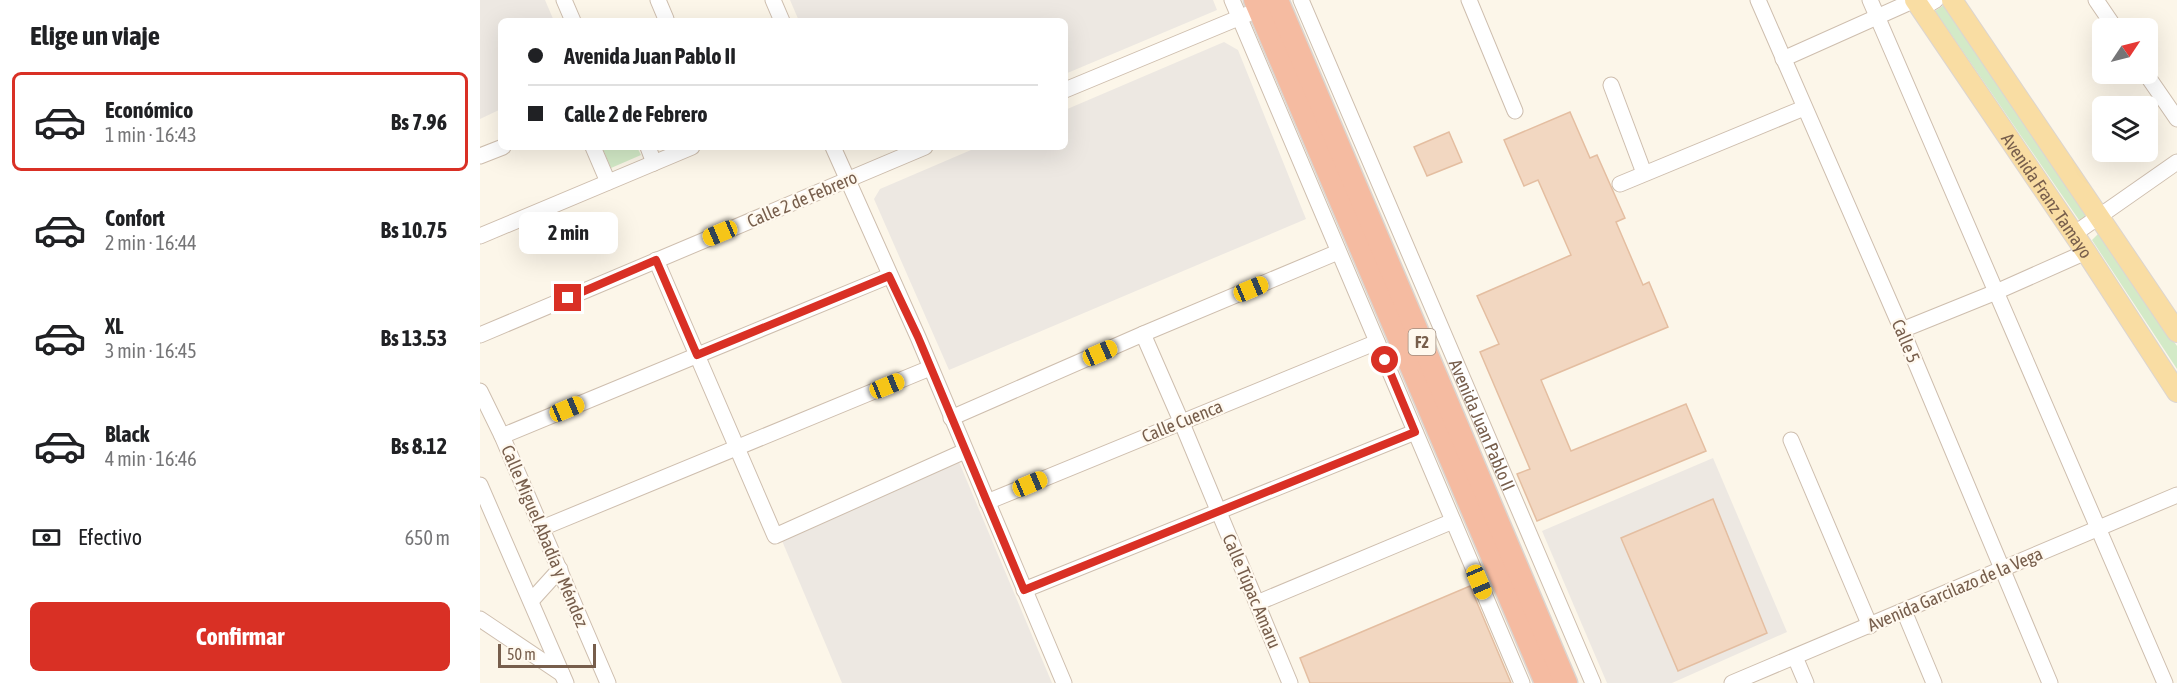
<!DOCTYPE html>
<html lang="es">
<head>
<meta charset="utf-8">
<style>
	body { margin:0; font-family:"Asap Condensed",sans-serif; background:#f6f6f6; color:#202124; height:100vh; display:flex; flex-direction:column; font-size:22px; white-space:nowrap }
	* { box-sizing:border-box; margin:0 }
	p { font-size:20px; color:#757577 }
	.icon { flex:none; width:33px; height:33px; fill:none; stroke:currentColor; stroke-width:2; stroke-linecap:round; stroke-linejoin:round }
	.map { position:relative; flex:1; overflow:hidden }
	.sheet { display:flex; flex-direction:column; background:#fff; width:480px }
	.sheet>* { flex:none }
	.hud { position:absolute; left:18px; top:18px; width:570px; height:132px; border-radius:9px; box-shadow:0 6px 24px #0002; display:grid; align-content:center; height:132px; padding:0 30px; background:#fff }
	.needle { width:39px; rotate:55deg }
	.buttons { position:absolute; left:1612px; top:18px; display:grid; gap:12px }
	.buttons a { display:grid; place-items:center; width:66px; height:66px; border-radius:9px; background:#fff; box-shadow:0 6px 24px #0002; font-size:30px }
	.scale { position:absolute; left:18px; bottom:15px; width:98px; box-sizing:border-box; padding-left:6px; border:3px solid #775e4c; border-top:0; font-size:16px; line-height:21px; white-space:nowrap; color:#775e4c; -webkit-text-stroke:4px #fff9ef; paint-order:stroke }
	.end { position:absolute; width:27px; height:27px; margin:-14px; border:8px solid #d93025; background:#fff; box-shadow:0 0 0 3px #fff }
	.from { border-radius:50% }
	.bubble { position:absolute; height:42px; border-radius:9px; background:#fff; box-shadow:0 6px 24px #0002; font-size:20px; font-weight:700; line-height:42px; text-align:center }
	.car { position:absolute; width:18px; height:36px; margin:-18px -9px; border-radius:8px; box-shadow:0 0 4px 2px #0007; background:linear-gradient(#f5c518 24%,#345 0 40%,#f5c518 0 76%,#345 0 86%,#f5c518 0) }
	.hud b { display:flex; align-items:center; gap:21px; height:57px; font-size:22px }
	.hud b+b { border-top:2px solid #e0e0e0 }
	.hud i { width:15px; height:15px; background:#202124 }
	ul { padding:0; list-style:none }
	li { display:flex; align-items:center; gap:18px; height:99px; margin:0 12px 9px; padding:0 18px; border:3px solid transparent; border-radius:9px }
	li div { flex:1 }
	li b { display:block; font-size:22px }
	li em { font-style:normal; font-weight:700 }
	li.active { border-color:#d93025 }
	li>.icon { width:54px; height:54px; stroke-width:1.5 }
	h2 { padding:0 30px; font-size:27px; line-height:72px }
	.pay { display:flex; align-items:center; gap:15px; height:66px; padding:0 30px; font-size:22px }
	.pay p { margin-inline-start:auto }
	.cta { display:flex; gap:12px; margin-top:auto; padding:12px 30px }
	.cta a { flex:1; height:69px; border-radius:9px; background:#d93025; color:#fff; font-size:24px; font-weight:700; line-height:69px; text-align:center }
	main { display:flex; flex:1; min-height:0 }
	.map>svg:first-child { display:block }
</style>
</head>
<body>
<main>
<section class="sheet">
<h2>Elige un viaje</h2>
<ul>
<li class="active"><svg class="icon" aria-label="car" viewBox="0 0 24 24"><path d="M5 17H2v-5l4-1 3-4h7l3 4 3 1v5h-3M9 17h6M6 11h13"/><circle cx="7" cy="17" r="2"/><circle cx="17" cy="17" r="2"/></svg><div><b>Económico</b><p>1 min · 16:43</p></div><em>Bs 7.96</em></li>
<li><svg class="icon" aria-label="car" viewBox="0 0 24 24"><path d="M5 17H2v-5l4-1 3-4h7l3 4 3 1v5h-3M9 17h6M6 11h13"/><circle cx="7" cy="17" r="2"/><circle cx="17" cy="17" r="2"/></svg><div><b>Confort</b><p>2 min · 16:44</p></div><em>Bs 10.75</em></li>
<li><svg class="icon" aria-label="car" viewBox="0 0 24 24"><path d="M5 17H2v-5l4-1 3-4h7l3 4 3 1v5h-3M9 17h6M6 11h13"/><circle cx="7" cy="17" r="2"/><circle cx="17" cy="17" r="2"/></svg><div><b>XL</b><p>3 min · 16:45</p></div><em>Bs 13.53</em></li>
<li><svg class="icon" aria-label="car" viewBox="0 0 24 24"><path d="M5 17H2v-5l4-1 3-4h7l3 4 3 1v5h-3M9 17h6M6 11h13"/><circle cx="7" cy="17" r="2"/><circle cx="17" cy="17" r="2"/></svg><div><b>Black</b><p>4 min · 16:46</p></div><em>Bs 8.12</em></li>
</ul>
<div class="pay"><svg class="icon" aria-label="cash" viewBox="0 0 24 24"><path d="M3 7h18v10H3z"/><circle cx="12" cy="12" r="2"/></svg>Efectivo<p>650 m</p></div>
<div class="cta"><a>Confirmar</a></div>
</section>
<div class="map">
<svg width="1697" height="683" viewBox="0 0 1697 683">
	<rect width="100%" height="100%" fill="#fcf6e9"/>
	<g fill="#ede8e2">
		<path d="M 0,0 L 65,0 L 74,21 L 21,21 L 21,109 L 0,119 Z"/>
		<path d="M 310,0 L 733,0 L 737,10 L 585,74 L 585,21 L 319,21 Z"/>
		<path d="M 744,42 L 758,50 L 826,219 L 469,370 L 394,199 L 400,189 L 498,147 L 585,147 L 585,110 Z"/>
		<path d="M 1233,458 L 1307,632 L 1192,683 L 1127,683 L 1062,531 Z"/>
		<path d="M 479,462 L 572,683 L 362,683 L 300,536 Z"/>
	</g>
	<g fill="#d3eac7">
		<path d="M 1464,5 L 1608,215 L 1599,220 L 1455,11 Z"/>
		<path d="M 122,147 L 157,147 L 161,155 L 131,168 Z"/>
		<path d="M 1619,233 L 1697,346 L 1697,369 L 1612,240 Z"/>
	</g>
	<g fill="#f2d7c1" stroke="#e4bea1" stroke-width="1.5">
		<path d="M 1090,112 L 1110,158 L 1117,155 L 1145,218 L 1136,222 L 1163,285 L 1169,282 L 1188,327 L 1061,380 L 1091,451 L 1206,404 L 1226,451 L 1057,521 L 1037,474 L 1050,469 L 1000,352 L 1019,344 L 997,296 L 1091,255 L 1058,180 L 1044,186 L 1024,140 Z"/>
		<path d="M 969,132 L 982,162 L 947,176 L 934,147 Z"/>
		<path d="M 1233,499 L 1287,633 L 1198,671 L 1141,538 Z"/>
		<path d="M 990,586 L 1031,683 L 830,683 L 820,658 Z"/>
	</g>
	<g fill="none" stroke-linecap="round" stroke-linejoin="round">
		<defs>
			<g id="minor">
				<path d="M 84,0 L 93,21"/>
				<path d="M 178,0 L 186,19"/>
				<path d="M 293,0 L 302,21"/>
				<path d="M 752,0 L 1042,683"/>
				<path id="s1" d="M 821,0 L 1113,683"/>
				<path d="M 989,0 L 1035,111"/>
				<path d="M 1278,0 L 1422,330 L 1570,683"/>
				<path d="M 1390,0 L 1685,683"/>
				<path d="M 1616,0 L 1635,28"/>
				<path d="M 1441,9 L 1456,0"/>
				<path d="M 1303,59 L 1435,0"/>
				<path d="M 1666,74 L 1697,119"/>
				<path d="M 1131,85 L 1164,173"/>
				<path d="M 585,90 L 768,14"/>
				<path d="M 113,147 L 128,182"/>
				<path d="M 168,147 L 174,163"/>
				<path d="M 353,147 L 438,337 L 584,683"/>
				<path d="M 0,156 L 23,147"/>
				<path d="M 1140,184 L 1324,108"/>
				<path d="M 1594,234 L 1697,162"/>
				<path d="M 0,236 L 212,147"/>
				<path d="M 176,260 L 295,536 L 485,451"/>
				<path d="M 1422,330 L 1516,292 L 1606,252"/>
				<path d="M 663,334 L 701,421 L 810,683"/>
				<path d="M 0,335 L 445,147"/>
				<path d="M 0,391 L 22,436 L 128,683"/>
				<path d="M 471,418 L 663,334 L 858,252"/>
				<path d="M 22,436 L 409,276"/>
				<path d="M 1311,440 L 1390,626"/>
				<path d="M 0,485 L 86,683"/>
				<path d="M 507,502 L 897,342"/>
				<path d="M 62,528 L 450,368"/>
				<path d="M 544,590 L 935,432"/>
				<path d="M 51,601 L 80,569"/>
				<path d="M 777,603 L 973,521"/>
				<path d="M 1424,611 L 1454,683"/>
				<path d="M 0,619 L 82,674"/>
				<path d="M 1315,657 L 1326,683"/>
				<path d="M 1252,683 L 1697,495"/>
			</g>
			<g id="major">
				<path id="s2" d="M 1435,0 L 1606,252 L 1697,392"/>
				<path d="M 1472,0 L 1697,332"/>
			</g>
			<g id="highway">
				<path d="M 775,0 L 1066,683"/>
				<path d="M 797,0 L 1086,683"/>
			</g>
		</defs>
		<use href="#minor" stroke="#cebeae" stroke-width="17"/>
		<use href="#major" stroke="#dcd5d0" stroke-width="22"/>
		<use href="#highway" stroke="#dcd5d0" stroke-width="25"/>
		<use href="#minor" stroke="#fff" stroke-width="15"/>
		<use href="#major" stroke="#f9dda3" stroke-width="20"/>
		<use href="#highway" stroke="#f5bba1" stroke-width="22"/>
	</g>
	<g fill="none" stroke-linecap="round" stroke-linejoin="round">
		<path stroke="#d93025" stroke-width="8" d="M 88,298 L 176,260 L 217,355 L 409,276 L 438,337 L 544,590 L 935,432 L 905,360"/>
	</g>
	<g text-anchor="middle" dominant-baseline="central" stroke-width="4.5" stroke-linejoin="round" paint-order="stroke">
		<rect fill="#fff9ef" stroke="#a08c7d" stroke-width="1.5" x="928.5" y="329" width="27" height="26" rx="4.5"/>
		<g font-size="16" font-weight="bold" fill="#775e4c">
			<text x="942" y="342">F2</text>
		</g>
		<g font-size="18" fill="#775e4c" stroke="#fff9ef">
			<text stroke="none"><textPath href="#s2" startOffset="236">Avenida Franz Tamayo</textPath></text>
			<text transform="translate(322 199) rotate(-23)">Calle 2 de Febrero</text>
			<text transform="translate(1426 341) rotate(67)">Calle 5</text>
			<text transform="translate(702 421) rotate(-22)">Calle Cuenca</text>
			<text stroke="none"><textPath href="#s1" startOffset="462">Avenida Juan Pablo II</textPath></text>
			<text transform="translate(65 536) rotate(67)">Calle Miguel Abadía y Méndez</text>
			<text transform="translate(1475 589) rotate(-23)">Avenida Garcilazo de la Vega</text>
			<text transform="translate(772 591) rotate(67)">Calle Túpac Amaru</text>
		</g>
	</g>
</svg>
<div class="buttons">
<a><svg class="needle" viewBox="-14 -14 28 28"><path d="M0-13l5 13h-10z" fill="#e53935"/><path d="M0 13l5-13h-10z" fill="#757577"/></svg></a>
<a><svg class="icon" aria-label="layers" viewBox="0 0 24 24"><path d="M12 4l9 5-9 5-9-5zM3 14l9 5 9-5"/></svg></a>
</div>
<div class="scale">50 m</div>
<i class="end from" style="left:905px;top:360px"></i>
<i class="end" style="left:88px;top:298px"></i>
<div class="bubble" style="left:39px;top:212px;width:99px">2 min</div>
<i class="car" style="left:240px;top:233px;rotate:247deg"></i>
<i class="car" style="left:771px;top:289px;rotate:67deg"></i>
<i class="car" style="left:620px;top:353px;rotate:66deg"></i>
<i class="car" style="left:407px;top:386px;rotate:68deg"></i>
<i class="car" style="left:87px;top:409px;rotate:67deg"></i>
<i class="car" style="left:550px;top:484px;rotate:67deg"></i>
<i class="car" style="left:999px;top:582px;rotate:157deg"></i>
<div class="hud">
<b><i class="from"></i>Avenida Juan Pablo II</b>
<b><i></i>Calle 2 de Febrero</b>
</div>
</div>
</main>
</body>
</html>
